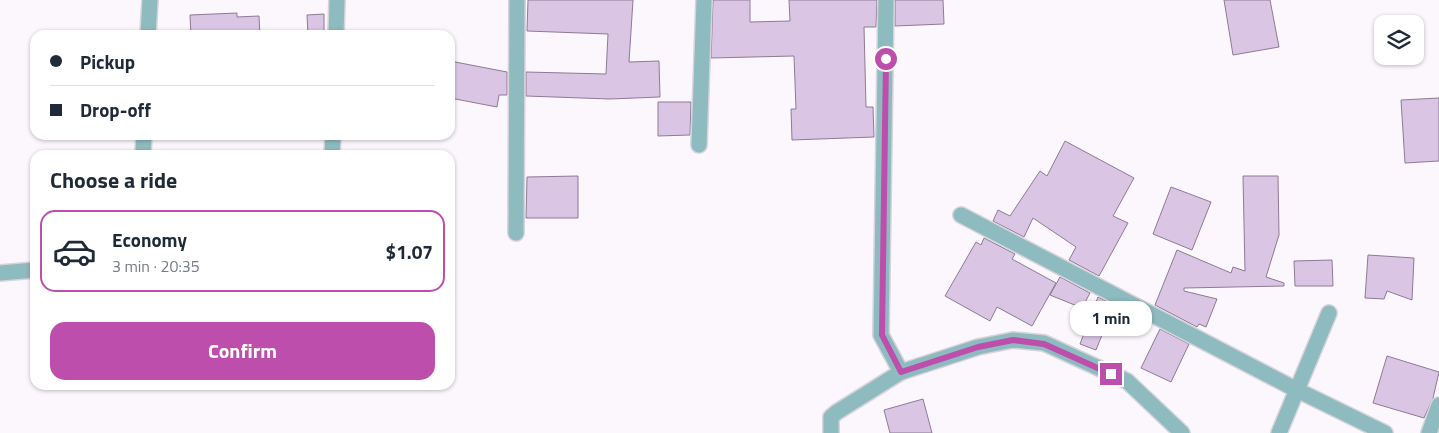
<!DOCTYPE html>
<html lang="en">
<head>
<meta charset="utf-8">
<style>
	body { margin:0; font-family:"Titillium Web",sans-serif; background:#f6f6f7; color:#1f2937; height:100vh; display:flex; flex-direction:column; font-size:19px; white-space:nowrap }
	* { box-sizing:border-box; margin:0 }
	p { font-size:16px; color:#747a83 }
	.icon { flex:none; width:28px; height:28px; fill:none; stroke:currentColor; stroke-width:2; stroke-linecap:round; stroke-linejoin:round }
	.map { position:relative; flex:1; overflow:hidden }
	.side { position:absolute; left:30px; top:150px; width:425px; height:240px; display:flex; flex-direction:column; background:#fff; border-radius:15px; box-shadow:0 1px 4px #0004 }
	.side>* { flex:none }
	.guide { position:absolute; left:30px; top:30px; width:425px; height:110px; border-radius:15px; box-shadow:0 1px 4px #0004; display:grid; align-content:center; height:110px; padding:0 20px; background:#fff }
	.fabs { position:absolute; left:1374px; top:15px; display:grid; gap:10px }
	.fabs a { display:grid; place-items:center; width:50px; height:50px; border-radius:10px; background:#fff; box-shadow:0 1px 4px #0004; font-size:25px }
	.end { position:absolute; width:22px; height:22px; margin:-11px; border:6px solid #bd4eab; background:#fff; box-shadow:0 0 0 2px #fff }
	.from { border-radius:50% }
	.bubble { position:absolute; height:35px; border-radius:15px; background:#fff; box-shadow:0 1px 4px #0004; font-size:16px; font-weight:700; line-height:35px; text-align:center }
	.guide b { display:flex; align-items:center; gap:18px; height:48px; font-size:19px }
	.guide b+b { border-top:1px solid #e0e1e3 }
	.guide i { width:12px; height:12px; background:#1f2937 }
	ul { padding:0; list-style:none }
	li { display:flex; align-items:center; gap:15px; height:82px; margin:0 10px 8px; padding:0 10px; border:2px solid transparent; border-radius:15px }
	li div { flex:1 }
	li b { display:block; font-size:19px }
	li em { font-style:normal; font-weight:700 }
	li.on { border-color:#bd4eab }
	li>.icon { width:45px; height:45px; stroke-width:1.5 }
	h2 { padding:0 20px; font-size:22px; line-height:60px }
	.button { display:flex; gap:10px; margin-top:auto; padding:10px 20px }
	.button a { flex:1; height:58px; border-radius:15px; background:#bd4eab; color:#fff; font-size:20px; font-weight:700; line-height:58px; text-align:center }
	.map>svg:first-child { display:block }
</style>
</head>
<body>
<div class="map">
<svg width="1439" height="433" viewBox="0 0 1439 433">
	<rect width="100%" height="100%" fill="#fbf7fd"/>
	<g fill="#dac6e4" stroke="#8d7a96">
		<path d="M 528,0 L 633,0 L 629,62 L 659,61 L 660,97 L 610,99 L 526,96 L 526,72 L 606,74 L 608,34 L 527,31 Z"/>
		<path d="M 713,0 L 750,0 L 750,22 L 790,21 L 789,0 L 877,0 L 876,27 L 864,27 L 866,107 L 873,107 L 874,137 L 792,140 L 791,109 L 796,109 L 794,56 L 711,58 Z"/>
		<path d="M 895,0 L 943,0 L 944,24 L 895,26 Z"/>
		<path d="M 1224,0 L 1270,0 L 1279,47 L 1233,55 Z"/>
		<path d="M 237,13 L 237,17 L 259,16 L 260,35 L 191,35 L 190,15 Z"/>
		<path d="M 324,14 L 324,35 L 308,35 L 307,15 Z"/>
		<path d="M 450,61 L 507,72 L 507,95 L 499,95 L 497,107 L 450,98 Z"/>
		<path d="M 1439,98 L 1439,161 L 1405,163 L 1401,100 Z"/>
		<path d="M 658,102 L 691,102 L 690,135 L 658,136 Z"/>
		<path d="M 1065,141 L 1134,178 L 1113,216 L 1128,223 L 1099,276 L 1069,260 L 1076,247 L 1033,218 L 1024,237 L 993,221 L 998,210 L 1010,216 L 1040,171 L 1047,176 Z"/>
		<path d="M 578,176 L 578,218 L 526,218 L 527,177 Z"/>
		<path d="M 1243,176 L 1278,176 L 1279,235 L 1266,277 L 1284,283 L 1284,286 L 1184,288 L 1184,291 L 1217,299 L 1206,327 L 1199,324 L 1197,327 L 1155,305 L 1177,250 L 1231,273 L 1233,267 L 1245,271 Z"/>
		<path d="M 1171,187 L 1211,202 L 1192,250 L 1153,234 Z"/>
		<path d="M 984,238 L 1015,254 L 1012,259 L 1056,283 L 1032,326 L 997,307 L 990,321 L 945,296 L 976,242 L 981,245 Z"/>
		<path d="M 1368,255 L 1414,258 L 1412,300 L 1387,291 L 1384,299 L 1365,298 Z"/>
		<path d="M 1332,260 L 1333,286 L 1295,286 L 1294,261 Z"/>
		<path d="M 1060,277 L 1090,293 L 1082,308 L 1050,295 Z"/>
		<path d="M 1098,297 L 1114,305 L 1096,350 L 1080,344 Z"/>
		<path d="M 1160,329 L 1189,344 L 1171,382 L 1141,368 Z"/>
		<path d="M 1387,356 L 1439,372 L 1433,398 L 1424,418 L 1373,403 Z"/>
		<path d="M 923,399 L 932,433 L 890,433 L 884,410 Z"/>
	</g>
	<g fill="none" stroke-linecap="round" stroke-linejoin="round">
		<defs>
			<g id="minor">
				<path d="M 886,0 L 881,335 L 901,372 L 978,347 L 1013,340 L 1044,343 L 1127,381 L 1182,433"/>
				<path d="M 148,35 L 150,0"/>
				<path d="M 336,35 L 337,0"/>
				<path d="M 699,145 L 704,0"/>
				<path d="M 143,153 L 144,135"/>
				<path d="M 332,155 L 333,135"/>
				<path d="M 961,215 L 1297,390 L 1385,433"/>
				<path d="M 516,233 L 517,0"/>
				<path d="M 0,273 L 35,270"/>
				<path d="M 831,433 L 831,417 L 837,412 L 901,372"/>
				<path d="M 1279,433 L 1329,313"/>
				<path d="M 1429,433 L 1439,405"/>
			</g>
		</defs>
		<use href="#minor" stroke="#d7d3da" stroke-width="18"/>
		<use href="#minor" stroke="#8ebbbf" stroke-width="15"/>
	</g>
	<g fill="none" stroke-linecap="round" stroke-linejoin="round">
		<path stroke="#bd4eab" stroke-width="6" d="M 886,59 L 882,335 L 901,372 L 978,347 L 1013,340 L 1044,344 L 1111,374"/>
	</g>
</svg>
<div class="fabs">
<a><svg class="icon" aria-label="layers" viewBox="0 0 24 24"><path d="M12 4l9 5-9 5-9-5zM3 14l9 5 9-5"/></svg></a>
</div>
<i class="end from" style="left:886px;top:59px"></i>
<i class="end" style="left:1111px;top:374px"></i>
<div class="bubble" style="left:1070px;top:301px;width:82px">1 min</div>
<div class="guide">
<b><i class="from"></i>Pickup</b>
<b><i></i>Drop-off</b>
</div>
<section class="side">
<h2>Choose a ride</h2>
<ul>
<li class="on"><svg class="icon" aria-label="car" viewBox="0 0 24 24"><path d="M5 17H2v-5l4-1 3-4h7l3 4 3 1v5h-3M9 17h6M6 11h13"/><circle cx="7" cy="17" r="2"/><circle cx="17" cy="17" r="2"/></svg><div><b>Economy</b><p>3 min · 20:35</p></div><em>$1.07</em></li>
</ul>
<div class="button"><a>Confirm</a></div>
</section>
</div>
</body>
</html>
